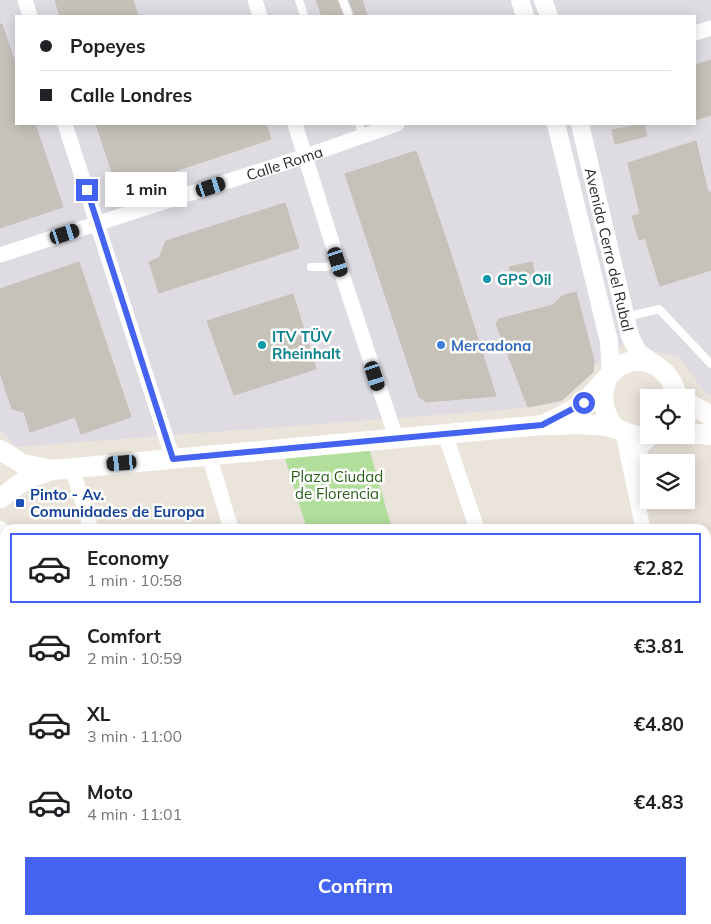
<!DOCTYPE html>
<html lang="en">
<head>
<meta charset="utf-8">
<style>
	body { margin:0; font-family:Mulish,sans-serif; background:#f6f6f6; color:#202124; height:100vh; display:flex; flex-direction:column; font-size:19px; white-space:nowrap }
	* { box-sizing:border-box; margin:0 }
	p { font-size:16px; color:#757577 }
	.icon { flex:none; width:28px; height:28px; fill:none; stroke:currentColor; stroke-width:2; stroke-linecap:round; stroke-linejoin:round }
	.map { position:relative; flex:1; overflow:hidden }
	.drawer { position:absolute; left:0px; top:524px; width:711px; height:401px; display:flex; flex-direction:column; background:#fff; border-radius:15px 15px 0 0; box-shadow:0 2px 12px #0003 }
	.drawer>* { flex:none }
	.guide { position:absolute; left:15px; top:15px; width:681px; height:110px; border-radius:0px; box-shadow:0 2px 12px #0003; display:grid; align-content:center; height:110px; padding:0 25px; background:#fff }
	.buttons { position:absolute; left:640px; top:389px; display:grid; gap:10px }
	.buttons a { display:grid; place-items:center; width:55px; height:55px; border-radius:0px; background:#fff; box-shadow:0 2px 12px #0003; font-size:25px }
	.end { position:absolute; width:22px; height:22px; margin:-11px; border:6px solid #4363f0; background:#fff; box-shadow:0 0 0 2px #fff }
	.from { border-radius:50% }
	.bubble { position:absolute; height:35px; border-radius:0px; background:#fff; box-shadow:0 2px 12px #0003; font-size:16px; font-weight:700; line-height:35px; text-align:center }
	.car { position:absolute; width:15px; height:30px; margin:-15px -8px; border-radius:6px; box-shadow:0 0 4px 1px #0007; background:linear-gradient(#222 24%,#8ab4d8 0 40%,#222 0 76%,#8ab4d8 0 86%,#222 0) }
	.guide b { display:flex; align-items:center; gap:18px; height:48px; font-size:19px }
	.guide b+b { border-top:1px solid #e0e0e0 }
	.guide i { width:12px; height:12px; background:#202124 }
	ul { padding:9px 0 0; list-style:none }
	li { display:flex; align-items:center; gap:15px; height:70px; margin:0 10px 8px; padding:0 15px; border:2px solid transparent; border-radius:0px }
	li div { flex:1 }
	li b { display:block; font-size:19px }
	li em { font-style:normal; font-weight:700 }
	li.selected { border-color:#4363f0 }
	li>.icon { width:45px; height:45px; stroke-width:1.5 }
	.cta { display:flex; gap:10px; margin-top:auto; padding:10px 25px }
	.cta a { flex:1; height:58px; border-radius:0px; background:#4363f0; color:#fff; font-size:20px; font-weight:700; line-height:58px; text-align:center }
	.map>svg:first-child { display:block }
</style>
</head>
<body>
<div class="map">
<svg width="711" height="924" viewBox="0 0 711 924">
	<rect width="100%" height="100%" fill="#eae4db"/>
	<path fill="#dedbe3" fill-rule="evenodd" d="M 0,0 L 711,0 L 711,395 L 707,395 L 679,357 L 622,345 L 588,371 L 560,403 L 502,410 L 16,447 L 0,430 ZM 16,16 L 695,16 L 695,124 L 16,124 Z"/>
	<path fill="#ebe1cb" d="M 706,853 L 711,853 L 711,924 L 609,924 L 609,920 L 706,920 Z"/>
	<g fill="#b1de9a">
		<path d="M 367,441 L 392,529 L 307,529 L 282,449 Z"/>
		<path d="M 63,920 L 94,920 L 95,924 L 64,924 Z"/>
	</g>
	<g fill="#c6c2ba" stroke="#c5c0b5">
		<path d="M 55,0 L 133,0 L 138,16 L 60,16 Z"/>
		<path d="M 316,0 L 337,0 L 343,16 L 322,16 Z"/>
		<path d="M 349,0 L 362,0 L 367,16 L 355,16 Z"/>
		<path d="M 0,24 L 2,24 L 16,66 L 16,124 L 35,124 L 63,207 L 0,228 Z"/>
		<path d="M 711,60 L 711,115 L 695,120 L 695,65 Z"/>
		<path d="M 96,124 L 266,124 L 271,139 L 118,190 Z"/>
		<path d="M 644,124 L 647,136 L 615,144 L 612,130 Z"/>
		<path d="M 696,141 L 708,192 L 711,192 L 711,270 L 660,286 L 645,238 L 639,240 L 632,216 L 640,214 L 628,163 Z"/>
		<path d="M 416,151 L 450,251 L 496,396 L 426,402 L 419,397 L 345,174 Z"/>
		<path d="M 285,203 L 299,248 L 159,293 L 149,262 L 159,258 L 166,241 Z"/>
		<path d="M 79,262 L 131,417 L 81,434 L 75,417 L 30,432 L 24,412 L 12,409 L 0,373 L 0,289 Z"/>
		<path d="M 532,262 L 534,273 L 512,278 L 509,267 Z"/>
		<path d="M 576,292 L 594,361 L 593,372 L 562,400 L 528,407 L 496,324 L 499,319 L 553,305 L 562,296 Z"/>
		<path d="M 293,294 L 316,369 L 234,395 L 207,321 Z"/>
	</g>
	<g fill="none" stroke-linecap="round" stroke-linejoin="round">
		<g stroke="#fff" stroke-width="8">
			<path d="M 299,0 L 304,16"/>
			<path d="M 343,0 L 349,16"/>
			<path d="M 359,124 L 363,136"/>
			<path d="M 311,267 L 326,267 L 338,262"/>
			<path d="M 626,317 L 659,309 L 711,364"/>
			<path d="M 214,920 L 214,924"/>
		</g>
		<g stroke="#fff" stroke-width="15">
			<path d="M 25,0 L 30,16"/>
			<path d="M 255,0 L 260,16"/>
			<path d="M 695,33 L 711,28"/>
			<path d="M 65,124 L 173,459"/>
			<path d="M 295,124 L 338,262 L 396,438"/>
			<path id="s1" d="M 0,255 L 306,156 L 397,124"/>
			<path d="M 623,433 L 643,529"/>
			<path d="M 445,434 L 477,529"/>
			<path d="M 209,455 L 231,529"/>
			<path d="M 72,468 L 91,529"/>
			<path d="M 635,475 L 641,447 L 654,435"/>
			<path d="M 706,717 L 711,717"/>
			<path d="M 706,732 L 711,744"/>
			<path d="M 0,777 L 5,776"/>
			<path d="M 375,920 L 376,924"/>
			<path d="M 598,924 L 598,920"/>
		</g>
		<g stroke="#fff" stroke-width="18">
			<path d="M 520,0 L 525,16"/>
			<path d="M 543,0 L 549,16"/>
			<path d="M 556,124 L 609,341 L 611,374"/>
			<path id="s2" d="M 580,124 L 630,336 L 638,352 L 656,365"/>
			<path d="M 0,530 L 5,576"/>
			<path d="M 0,595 L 5,604"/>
			<path d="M 112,920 L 113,924"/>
		</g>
		<g stroke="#fff" stroke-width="20">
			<path d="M 607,379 C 600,400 603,411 615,429"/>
			<path d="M 686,402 L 711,416"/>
			<path d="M 547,423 C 559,417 574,411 584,402 C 597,392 606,375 620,366 C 646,351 673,371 677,398"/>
			<path d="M 686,433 L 711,435"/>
			<path d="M 0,450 L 23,464 L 52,470"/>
			<path d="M 1,498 L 26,479 L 52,470 L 543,425 C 566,425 592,422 614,428 C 627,432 635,439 649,435"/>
		</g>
	</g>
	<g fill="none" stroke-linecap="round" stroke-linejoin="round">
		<path stroke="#4363f0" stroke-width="6" d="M 87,190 L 173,459 L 542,425 L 584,403"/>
	</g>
	<g fill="#0f9aa8" stroke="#fff" stroke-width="2">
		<circle cx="487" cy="279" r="5"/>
		<circle cx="262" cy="345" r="5"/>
	</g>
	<circle fill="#3f7fe0" stroke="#fff" stroke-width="2" cx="441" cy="345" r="5"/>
	<rect fill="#1a4fb4" stroke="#fff" stroke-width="2" x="15" y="498" width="10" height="10" rx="2.5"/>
	<g text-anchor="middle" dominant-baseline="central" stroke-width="5" stroke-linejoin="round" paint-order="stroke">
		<g font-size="15" fill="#292929" stroke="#fff">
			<text stroke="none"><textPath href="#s1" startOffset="299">Calle Roma</textPath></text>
			<text stroke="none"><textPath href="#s2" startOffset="129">Avenida Cerro del Rubal</textPath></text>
		</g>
		<g font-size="15" font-weight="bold" fill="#0d838f" stroke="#fff" text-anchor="start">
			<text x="497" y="279">GPS Oil</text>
			<text x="272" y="336">ITV TÜV<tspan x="272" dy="17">Rheinhalt</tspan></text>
		</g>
		<g font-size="15" font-weight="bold" fill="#366cbe" stroke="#fff" text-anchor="start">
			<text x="451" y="345">Mercadona</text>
		</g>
		<g font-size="15" fill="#2b611d" stroke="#fff">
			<text x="337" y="476">Plaza Ciudad<tspan x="337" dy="17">de Florencia</tspan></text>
		</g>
		<g font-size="15" font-weight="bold" fill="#164399" stroke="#fff" text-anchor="start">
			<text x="30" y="494">Pinto - Av.<tspan x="30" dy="17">Comunidades de Europa</tspan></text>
		</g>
	</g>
</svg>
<div class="buttons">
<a><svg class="icon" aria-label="locate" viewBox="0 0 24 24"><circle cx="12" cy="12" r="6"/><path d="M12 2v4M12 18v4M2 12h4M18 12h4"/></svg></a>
<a><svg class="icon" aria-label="layers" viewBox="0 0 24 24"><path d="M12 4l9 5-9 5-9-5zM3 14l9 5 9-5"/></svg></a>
</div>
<i class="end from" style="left:584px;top:403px"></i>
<i class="end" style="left:87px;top:190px"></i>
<div class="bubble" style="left:105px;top:172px;width:82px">1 min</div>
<i class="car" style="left:211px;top:187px;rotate:72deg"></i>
<i class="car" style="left:65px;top:234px;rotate:72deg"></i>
<i class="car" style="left:338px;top:262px;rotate:162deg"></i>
<i class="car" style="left:375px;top:376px;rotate:162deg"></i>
<i class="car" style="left:122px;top:463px;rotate:265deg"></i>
<div class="guide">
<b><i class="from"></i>Popeyes</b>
<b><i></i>Calle Londres</b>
</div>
<section class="drawer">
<ul>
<li class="selected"><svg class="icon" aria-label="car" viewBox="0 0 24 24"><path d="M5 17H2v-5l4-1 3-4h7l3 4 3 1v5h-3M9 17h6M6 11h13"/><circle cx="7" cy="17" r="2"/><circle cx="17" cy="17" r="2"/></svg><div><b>Economy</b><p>1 min · 10:58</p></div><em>€2.82</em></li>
<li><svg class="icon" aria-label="car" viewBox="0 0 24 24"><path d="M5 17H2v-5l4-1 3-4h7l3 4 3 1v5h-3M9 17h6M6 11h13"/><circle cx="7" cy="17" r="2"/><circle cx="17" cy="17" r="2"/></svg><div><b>Comfort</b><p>2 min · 10:59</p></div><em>€3.81</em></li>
<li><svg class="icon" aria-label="car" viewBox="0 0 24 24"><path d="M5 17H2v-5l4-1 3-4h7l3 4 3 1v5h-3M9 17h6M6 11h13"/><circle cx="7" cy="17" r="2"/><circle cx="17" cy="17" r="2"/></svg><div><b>XL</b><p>3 min · 11:00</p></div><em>€4.80</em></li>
<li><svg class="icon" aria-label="car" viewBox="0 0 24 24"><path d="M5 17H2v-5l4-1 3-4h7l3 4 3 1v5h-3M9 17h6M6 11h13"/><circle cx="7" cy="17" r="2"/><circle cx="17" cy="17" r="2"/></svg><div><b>Moto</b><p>4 min · 11:01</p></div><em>€4.83</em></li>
</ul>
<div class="cta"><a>Confirm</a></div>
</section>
</div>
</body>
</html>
